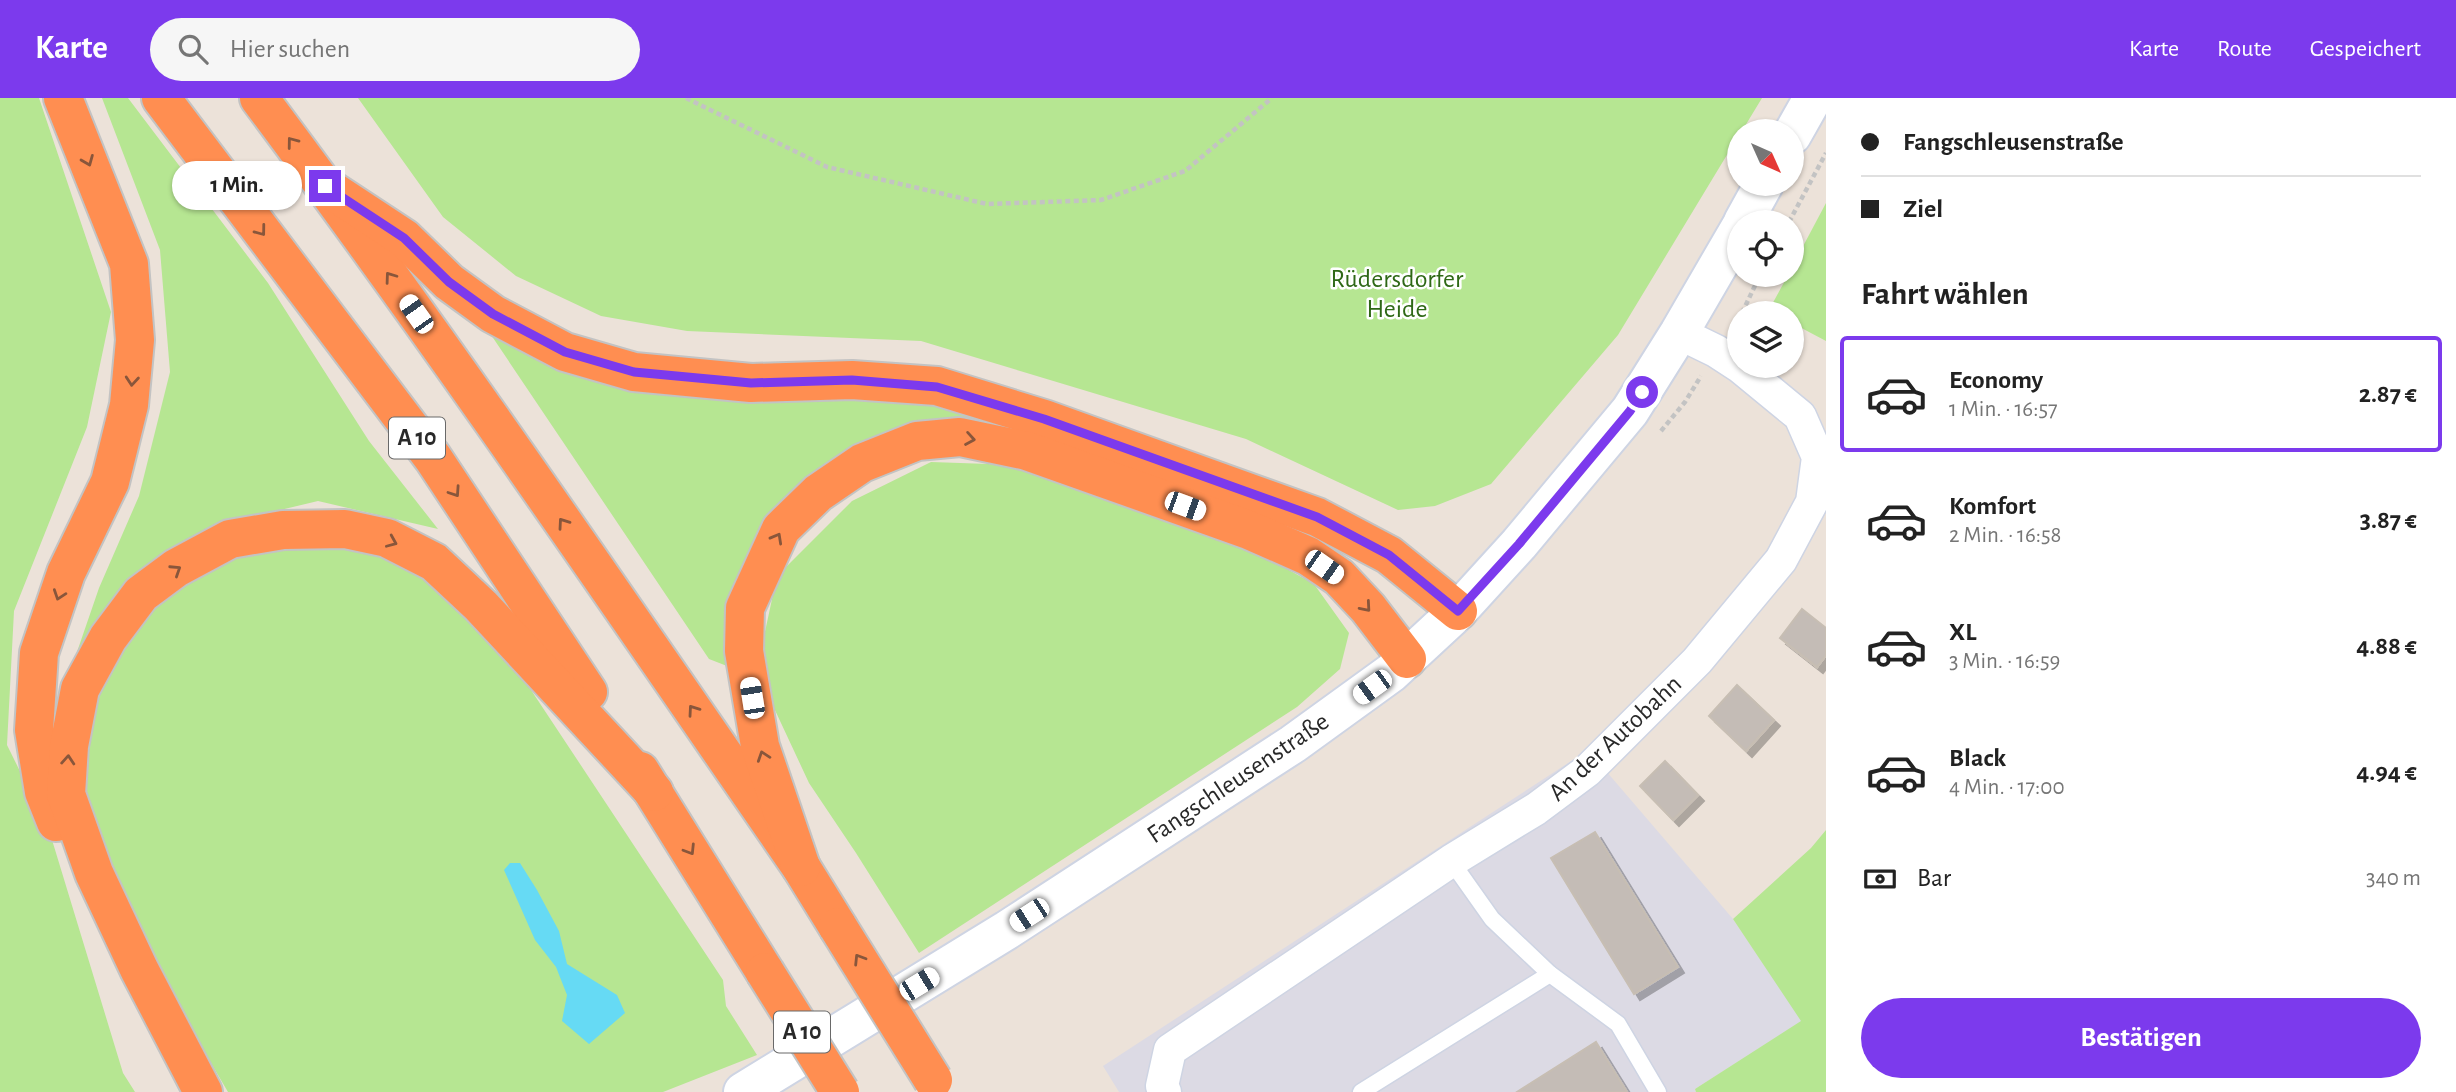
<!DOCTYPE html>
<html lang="de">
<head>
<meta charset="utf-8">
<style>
	body { margin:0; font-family:"Alegreya Sans",sans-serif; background:#f6f6f6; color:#222; height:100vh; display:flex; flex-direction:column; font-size:26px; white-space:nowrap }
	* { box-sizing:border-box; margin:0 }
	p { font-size:23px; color:#767676 }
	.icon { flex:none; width:38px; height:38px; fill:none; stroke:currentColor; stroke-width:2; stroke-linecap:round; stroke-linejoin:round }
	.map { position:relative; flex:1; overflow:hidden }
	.drawer { display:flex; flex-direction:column; background:#fff; width:630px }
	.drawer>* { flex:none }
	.banner { display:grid; align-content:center; height:154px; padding:0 35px; background:#fff }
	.needle { width:46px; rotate:135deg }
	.fabs { position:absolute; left:1727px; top:21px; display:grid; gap:14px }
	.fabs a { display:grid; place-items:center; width:77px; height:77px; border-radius:50%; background:#fff; box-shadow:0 2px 5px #0004; font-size:35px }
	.end { position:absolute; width:32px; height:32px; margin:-16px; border:9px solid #7c3aed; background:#fff; box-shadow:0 0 0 4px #fff }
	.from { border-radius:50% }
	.bubble { position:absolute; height:49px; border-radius:24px; background:#fff; box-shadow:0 2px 5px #0004; font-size:23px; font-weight:700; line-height:49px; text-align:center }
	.car { position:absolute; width:21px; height:42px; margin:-21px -10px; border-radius:9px; box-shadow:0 0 5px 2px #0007; background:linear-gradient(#fff 24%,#345 0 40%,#fff 0 76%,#345 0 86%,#fff 0) }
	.banner b { display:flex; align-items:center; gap:24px; height:66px; font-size:26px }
	.banner b+b { border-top:2px solid #e0e0e0 }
	.banner i { width:18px; height:18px; background:#222 }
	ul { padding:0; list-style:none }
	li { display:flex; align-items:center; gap:21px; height:116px; margin:0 14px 10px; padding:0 21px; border:4px solid transparent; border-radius:7px }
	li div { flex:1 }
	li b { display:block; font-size:26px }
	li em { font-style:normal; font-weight:700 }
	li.active { border-color:#7c3aed }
	li>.icon { width:63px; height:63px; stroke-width:1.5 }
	h2 { padding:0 35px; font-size:32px; line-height:84px }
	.pay { display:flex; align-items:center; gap:18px; height:77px; padding:0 35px; font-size:26px }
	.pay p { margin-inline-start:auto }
	.action { display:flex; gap:14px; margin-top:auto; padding:14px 35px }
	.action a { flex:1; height:80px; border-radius:42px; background:#7c3aed; color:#fff; font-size:28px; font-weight:700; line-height:80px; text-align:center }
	header { display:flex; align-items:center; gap:42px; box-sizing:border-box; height:98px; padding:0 35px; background:#7c3aed; color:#fff }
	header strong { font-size:33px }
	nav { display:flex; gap:38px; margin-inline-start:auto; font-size:24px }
	.search { width:490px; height:63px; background:#f6f6f6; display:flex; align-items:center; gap:18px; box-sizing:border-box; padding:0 24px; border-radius:38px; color:#767676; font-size:26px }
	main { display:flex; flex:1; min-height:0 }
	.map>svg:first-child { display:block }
</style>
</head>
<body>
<header>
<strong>Karte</strong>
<div class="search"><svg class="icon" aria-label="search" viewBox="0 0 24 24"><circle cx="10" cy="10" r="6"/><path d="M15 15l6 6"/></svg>Hier suchen</div>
<nav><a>Karte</a><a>Route</a><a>Gespeichert</a></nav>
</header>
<main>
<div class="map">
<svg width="1826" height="994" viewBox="0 0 1826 994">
	<defs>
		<filter id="shadow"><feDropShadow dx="6" dy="6" stdDeviation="0" flood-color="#0004"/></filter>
	</defs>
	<rect width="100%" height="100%" fill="#ece2d9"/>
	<path fill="#dcdae4" d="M 1588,652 L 1733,821 L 1802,923 L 1695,991 L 1696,994 L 1119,994 L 1103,968 Z"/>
	<g fill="#b6e692">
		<path d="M 0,0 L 39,0 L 111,214 L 87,329 L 14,513 L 7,647 L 49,732 L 123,975 L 135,994 L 0,994 Z"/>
		<path d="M 102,0 L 128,0 L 268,185 L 369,343 L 438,431 L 318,403 L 230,424 L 68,580 L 99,490 L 139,398 L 170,274 L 160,152 Z"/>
		<path d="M 358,0 L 1762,0 L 1742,33 L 1740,33 L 1739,37 L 1618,237 L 1491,386 L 1435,408 L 1398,412 L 1246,341 L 921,243 L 687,233 L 601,218 L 516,178 L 443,119 Z"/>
		<path d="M 1826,105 L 1826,243 L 1792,225 L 1792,215 L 1775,215 L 1769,212 L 1788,177 L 1792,177 L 1792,169 Z"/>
		<path d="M 481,222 L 567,265 L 930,305 L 1034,338 L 806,384 L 727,568 L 709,561 Z"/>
		<path d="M 931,364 L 1020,367 L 1262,457 L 1314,486 L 1349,535 L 1340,571 L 1297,609 L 919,855 L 856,755 L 809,685 L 774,610 L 763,543 L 777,478 L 852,403 Z"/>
		<path d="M 343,445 L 415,468 L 492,533 L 723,882 L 726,908 L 757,957 L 663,994 L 228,994 L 137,839 L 89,729 L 84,641 L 100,580 L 133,526 L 171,491 L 243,448 Z"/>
		<path d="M 1826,732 L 1826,994 L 1696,994 L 1695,991 L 1801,923 L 1733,821 L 1811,750 Z"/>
	</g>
	<path fill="#66daf4" d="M 510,765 L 520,765 L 537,792 L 559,833 L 567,866 L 617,897 L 625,915 L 589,946 L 562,923 L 567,897 L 556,869 L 535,842 L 504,772 Z"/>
	<g fill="#c4bcb6" stroke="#c7beb3" stroke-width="2" filter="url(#shadow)">
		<path d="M 1802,511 L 1826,530 L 1826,557 L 1817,569 L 1780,540 Z"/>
		<path d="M 1737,587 L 1774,622 L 1746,653 L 1709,618 Z"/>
		<path d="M 1665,663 L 1698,697 L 1673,722 L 1640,688 Z"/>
		<path d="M 1595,734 L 1678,869 L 1634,896 L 1551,760 Z"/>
		<path d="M 1596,944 L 1627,994 L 1517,994 Z"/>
	</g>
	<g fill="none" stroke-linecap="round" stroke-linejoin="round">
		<defs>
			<g id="service">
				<path d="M 1451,763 L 1492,821 L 1550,876 L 1618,926 L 1658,994"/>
				<path d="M 1361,994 L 1550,876"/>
			</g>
			<path id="minor" d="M 1165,994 L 1162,988 L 1170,952 L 1451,763 L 1536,711 L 1587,673 L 1697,563 L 1781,462 L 1812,404 L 1818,359 L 1800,318 L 1739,268 L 1716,253 L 1679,235"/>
			<g id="secondary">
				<path d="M 1792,37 L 1813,0"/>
				<path d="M 1743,124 L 1764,86"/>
				<path d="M 743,994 L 1007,832 L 1293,646 L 1391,575 L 1458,513 L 1519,446 L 1630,313 L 1679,235 L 1740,130"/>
			</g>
			<g id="motorway">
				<path d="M 161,0 L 433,360 L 588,594"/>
				<path d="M 259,0 C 447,251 623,511 801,769 L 838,829"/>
				<path d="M 325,88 L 404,140 L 449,184 L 493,216 L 565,254 L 634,274 L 751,285 L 852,282 L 937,288 L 1044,321 L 1317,419 L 1389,457 L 1458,513"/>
				<path d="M 640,673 L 765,874"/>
				<path d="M 56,724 L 44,694 L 34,632 L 39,555 L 66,475 L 110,384 L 129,307 L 135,242 L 129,166 L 63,0"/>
				<path d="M 801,769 L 760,648 L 744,553 L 745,510 L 781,431 L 818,395 L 862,365 L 917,343 L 960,339 L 1027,353 L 1249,432 L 1308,458 L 1339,479 L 1368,510 L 1407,561"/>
				<path d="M 203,994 L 139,871 L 94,775 L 66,696 L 69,648 L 80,591 L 108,540 L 141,496 L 176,470 L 230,441 L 283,432 L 345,431 L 387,440 L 434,464 L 481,508 L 654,694"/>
			</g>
		</defs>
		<use href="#service" stroke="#ced4e3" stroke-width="19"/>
		<use href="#minor" stroke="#ced4e3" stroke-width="35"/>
		<use href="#secondary" stroke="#ced4e3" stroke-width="42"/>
		<use href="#motorway" stroke="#c3c3c3" stroke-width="42"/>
		<g stroke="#c3c3c3" stroke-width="4.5" stroke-dasharray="5 3.5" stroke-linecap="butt">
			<path d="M 686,0 L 827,69 L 987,106 L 1101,102 L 1185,73 L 1272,0"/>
			<path d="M 1789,124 L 1826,55"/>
			<path d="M 1742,215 L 1760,177"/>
			<path d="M 1732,229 L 1740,218"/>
			<path d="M 1661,333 L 1685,304 L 1701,278"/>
		</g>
		<use href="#service" stroke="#fff" stroke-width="16"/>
		<use href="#minor" stroke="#fff" stroke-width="32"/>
		<use href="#secondary" stroke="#fff" stroke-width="38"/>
		<use href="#motorway" stroke="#ff8e51" stroke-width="38"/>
		<defs>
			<g id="motorway-bridge">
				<path d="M 838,829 L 933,982"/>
				<path d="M 765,874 L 840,994"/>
			</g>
		</defs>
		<use href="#motorway-bridge" stroke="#c3c3c3" stroke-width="42" stroke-linecap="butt"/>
		<use href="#motorway-bridge" stroke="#ff8e51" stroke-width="38"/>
	</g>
	<defs><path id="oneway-chevron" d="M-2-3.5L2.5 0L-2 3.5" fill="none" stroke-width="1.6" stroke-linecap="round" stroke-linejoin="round" transform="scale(1.75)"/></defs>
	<g stroke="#89563b">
		<use href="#oneway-chevron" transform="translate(292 44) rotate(-127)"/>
		<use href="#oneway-chevron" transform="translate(88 63) rotate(68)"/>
		<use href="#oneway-chevron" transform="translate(261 133) rotate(53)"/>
		<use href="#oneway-chevron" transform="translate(390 179) rotate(-126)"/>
		<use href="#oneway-chevron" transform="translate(132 283) rotate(95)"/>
		<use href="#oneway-chevron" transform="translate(970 341) rotate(10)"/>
		<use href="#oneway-chevron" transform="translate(455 394) rotate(56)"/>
		<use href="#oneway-chevron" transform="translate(563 425) rotate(-125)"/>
		<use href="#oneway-chevron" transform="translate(777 440) rotate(-61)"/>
		<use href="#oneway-chevron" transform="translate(392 444) rotate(23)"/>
		<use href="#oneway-chevron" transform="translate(176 472) rotate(-33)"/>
		<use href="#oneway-chevron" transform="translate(59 497) rotate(109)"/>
		<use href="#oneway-chevron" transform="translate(1366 509) rotate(49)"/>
		<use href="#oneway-chevron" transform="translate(693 612) rotate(-125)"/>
		<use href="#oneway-chevron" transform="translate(763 658) rotate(-109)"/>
		<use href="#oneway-chevron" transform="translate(68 662) rotate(-86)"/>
		<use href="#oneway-chevron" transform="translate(690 752) rotate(58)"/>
		<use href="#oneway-chevron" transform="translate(859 861) rotate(-122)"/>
	</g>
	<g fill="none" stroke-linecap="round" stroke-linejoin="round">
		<path stroke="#7c3aed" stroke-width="9" d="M 325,88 L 404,140 L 449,184 L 493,216 L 565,254 L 634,274 L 751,285 L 852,282 L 937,289 L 1044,321 L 1317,419 L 1389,457 L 1458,513 L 1519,446 L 1630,313 L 1642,294"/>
	</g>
	<g text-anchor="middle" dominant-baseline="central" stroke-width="5" stroke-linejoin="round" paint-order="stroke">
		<g fill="#fff" stroke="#696969" stroke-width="2">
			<rect x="389" y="319.5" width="56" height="41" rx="5"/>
			<rect x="774" y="913.5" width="56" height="41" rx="5"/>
		</g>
		<g font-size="24" font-weight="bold" fill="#292929">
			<text x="417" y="340">A 10</text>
			<text x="802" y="934">A 10</text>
		</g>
		<g font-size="26" fill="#2e6816" stroke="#fff">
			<text x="1397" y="181">Rüdersdorfer<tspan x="1397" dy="30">Heide</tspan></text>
		</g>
		<g font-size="26" fill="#292929" stroke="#fff">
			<text transform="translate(1615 640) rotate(-43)">An der Autobahn</text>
			<text transform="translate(1238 680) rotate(-34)">Fangschleusenstraße</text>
		</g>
	</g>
</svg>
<div class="fabs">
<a><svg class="needle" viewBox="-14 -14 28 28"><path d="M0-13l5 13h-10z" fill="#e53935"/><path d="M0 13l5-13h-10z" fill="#767676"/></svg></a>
<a><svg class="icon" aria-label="locate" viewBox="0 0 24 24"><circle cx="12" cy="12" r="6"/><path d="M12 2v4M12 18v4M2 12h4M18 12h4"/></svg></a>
<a><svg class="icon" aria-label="layers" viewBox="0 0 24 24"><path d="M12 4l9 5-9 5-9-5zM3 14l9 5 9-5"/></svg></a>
</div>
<i class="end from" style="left:1642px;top:294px"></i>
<i class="end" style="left:325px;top:88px"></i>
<div class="bubble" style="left:172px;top:63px;width:130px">1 Min.</div>
<i class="car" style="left:416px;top:216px;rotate:325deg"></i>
<i class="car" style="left:1185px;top:408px;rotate:110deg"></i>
<i class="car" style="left:1324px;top:469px;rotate:125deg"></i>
<i class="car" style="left:1372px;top:589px;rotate:234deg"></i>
<i class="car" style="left:752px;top:600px;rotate:351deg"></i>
<i class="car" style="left:1029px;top:817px;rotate:237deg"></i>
<i class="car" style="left:919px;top:886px;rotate:59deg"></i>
</div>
<section class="drawer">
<div class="banner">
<b><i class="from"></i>Fangschleusenstraße</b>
<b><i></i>Ziel</b>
</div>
<h2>Fahrt wählen</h2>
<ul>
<li class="active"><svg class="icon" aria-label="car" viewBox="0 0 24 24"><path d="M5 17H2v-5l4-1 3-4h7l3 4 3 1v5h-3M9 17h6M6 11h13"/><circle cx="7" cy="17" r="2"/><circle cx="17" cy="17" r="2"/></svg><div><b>Economy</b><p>1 Min. · 16:57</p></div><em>2.87 €</em></li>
<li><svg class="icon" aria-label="car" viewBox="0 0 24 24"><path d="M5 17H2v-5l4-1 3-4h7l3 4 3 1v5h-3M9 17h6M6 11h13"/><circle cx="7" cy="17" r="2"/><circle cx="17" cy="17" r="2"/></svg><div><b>Komfort</b><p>2 Min. · 16:58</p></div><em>3.87 €</em></li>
<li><svg class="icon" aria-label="car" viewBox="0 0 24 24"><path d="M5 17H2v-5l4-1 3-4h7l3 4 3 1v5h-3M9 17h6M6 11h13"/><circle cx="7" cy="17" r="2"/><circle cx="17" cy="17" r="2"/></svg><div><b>XL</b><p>3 Min. · 16:59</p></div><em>4.88 €</em></li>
<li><svg class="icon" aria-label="car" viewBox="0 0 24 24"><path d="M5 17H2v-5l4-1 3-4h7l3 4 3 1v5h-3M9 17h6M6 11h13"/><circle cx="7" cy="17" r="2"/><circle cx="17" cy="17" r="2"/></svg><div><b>Black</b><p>4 Min. · 17:00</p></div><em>4.94 €</em></li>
</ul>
<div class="pay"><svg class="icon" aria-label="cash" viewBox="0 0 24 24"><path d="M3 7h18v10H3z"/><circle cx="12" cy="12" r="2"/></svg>Bar<p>340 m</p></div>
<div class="action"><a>Bestätigen</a></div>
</section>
</main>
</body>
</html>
